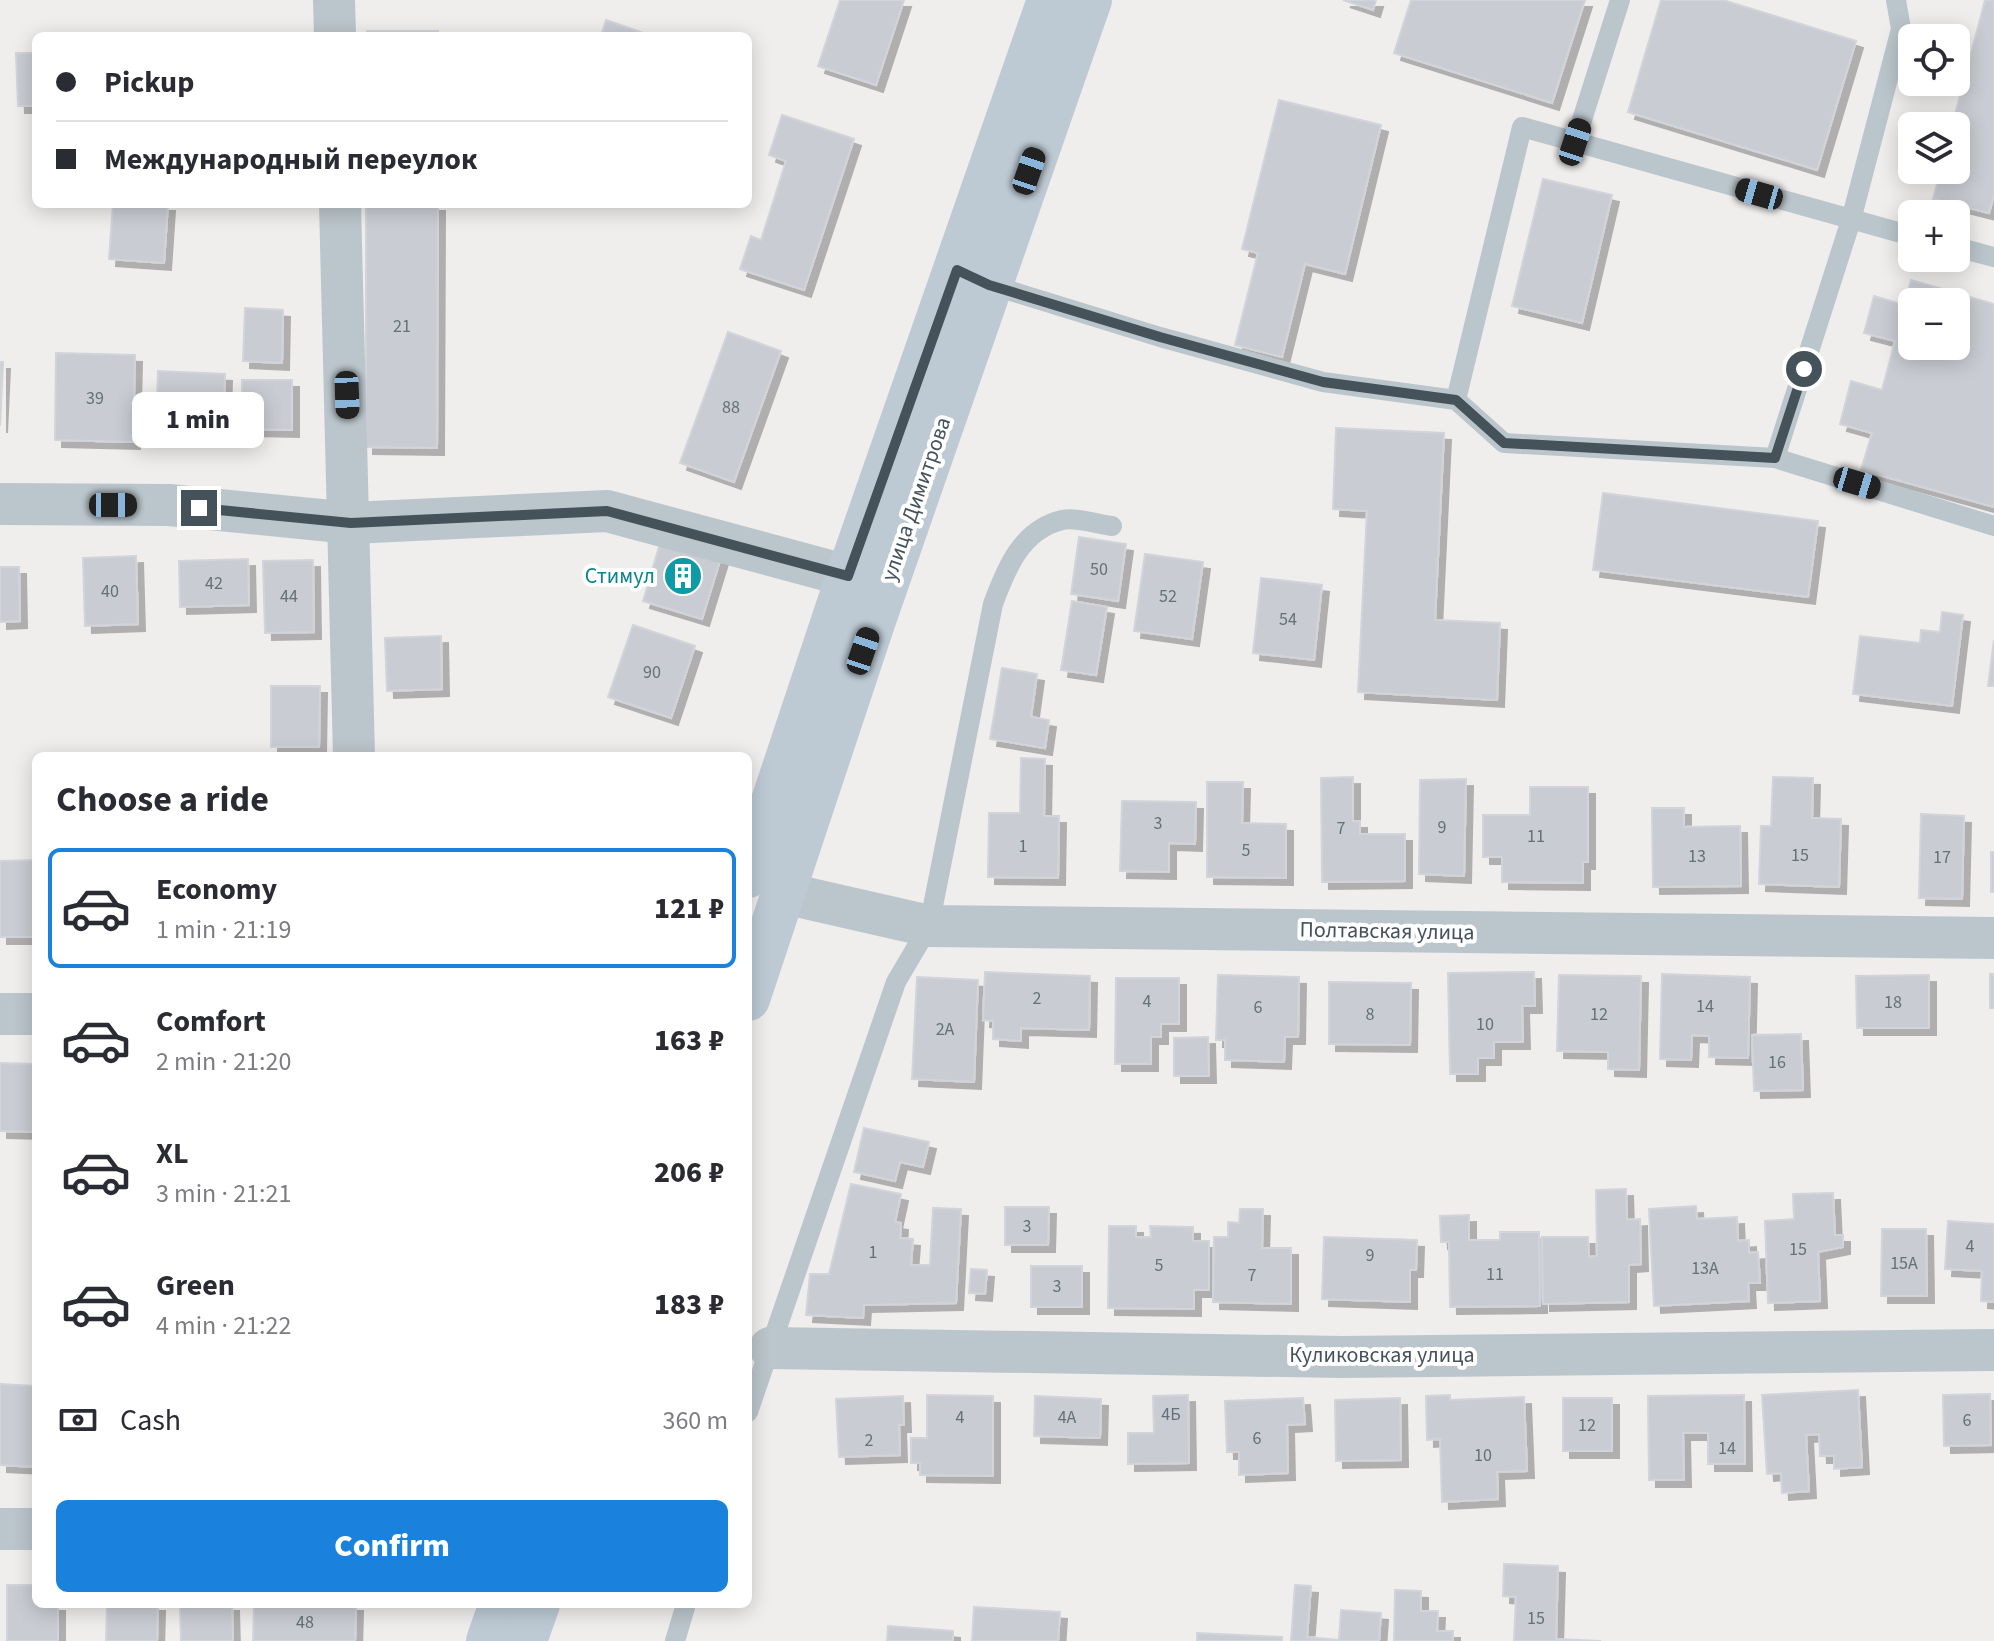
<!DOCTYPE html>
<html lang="en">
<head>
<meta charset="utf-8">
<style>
	body { margin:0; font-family:"Source Sans 3",sans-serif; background:#f2f2f3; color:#2b2b33; height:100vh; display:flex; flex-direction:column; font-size:30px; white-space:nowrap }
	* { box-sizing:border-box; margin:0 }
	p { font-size:26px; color:#7c7c81 }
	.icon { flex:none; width:44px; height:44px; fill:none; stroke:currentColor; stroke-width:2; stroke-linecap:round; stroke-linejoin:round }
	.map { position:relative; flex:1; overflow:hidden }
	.details { position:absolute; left:32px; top:752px; width:720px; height:856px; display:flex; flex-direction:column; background:#fff; border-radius:12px; box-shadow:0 4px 20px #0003 }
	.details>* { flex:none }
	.hud { position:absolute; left:32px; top:32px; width:720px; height:176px; border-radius:12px; box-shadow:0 4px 20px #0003; display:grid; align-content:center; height:176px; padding:0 24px; background:#fff }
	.tools { position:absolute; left:1898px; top:24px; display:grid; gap:16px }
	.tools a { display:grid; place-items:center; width:72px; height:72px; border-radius:12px; background:#fff; box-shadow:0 4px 20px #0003; font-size:40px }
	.end { position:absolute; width:36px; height:36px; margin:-18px; border:10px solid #45525a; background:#fff; box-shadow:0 0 0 4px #fff }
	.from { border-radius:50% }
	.bubble { position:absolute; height:56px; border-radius:12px; background:#fff; box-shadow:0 4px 20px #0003; font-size:26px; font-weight:800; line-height:56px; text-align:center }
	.car { position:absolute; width:24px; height:48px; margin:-24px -12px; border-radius:10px; box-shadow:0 0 6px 2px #0007; background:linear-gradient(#222 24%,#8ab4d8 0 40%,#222 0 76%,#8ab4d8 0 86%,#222 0) }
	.hud b { display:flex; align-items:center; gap:28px; height:76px; font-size:30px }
	.hud b+b { border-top:2px solid #e1e1e2 }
	.hud i { width:20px; height:20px; background:#2b2b33 }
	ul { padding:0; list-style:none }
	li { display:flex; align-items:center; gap:24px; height:120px; margin:0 16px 12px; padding:0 8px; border:4px solid transparent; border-radius:12px }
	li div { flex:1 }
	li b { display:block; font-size:30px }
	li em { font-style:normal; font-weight:800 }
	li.selected { border-color:#1a81dc }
	li>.icon { width:72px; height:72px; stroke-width:1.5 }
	h2 { padding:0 24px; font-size:36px; line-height:96px }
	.pay { display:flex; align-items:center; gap:20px; height:88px; padding:0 24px; font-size:30px }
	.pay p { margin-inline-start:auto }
	.button { display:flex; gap:16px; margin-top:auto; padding:16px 24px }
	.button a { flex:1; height:92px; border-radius:12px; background:#1a81dc; color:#fff; font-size:32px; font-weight:800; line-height:92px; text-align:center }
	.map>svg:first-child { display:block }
</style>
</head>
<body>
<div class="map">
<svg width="1994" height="1641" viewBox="0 0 1994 1641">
	<defs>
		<filter id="shadow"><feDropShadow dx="7" dy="7" stdDeviation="0" flood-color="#0004"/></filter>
	</defs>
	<rect width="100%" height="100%" fill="#f0eded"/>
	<g fill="#c9ccd2" stroke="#d1d4d9" stroke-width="2" fill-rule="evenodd" filter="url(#shadow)">
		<path d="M 840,0 L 904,0 L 876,85 L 818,66 Z"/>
		<path d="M 1343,0 L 1376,0 L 1373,10 Z"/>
		<path d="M 1411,0 L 1585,0 L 1552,103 L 1394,53 Z"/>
		<path d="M 1661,0 L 1723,0 L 1856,41 L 1817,170 L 1628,112 Z"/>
		<path d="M 1985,0 L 1994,0 L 1994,195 L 1989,213 L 1933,199 L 1941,170 L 1956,170 L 1956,126 L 1952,126 Z"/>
		<path d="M 606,20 L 652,36 L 601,36 Z"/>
		<rect x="367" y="31" width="71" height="5"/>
		<path d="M 16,53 L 36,53 L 36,106 L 18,106 Z"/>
		<path d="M 1279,100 L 1381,125 L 1345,274 L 1305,264 L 1282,357 L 1235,345 L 1258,253 L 1242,249 Z"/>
		<path d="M 782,115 L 854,139 L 804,290 L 740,269 L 751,236 L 761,240 L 786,161 L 769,155 Z"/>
		<path d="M 1543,179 L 1612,195 L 1582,323 L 1512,306 Z"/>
		<path d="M 113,204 L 168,204 L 164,263 L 109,259 Z"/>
		<path d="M 366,204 L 438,204 L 437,448 L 366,447 Z"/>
		<path d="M 1911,280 L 1994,304 L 1994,507 L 1861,470 L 1872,433 L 1840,424 L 1851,381 L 1882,390 L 1895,341 L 1864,333 L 1874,296 L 1904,305 ZM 1912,302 L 1956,302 L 1956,346 L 1912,346 Z"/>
		<path d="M 245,308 L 283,310 L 282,363 L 243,361 Z"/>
		<path d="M 728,332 L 781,351 L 734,482 L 680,463 Z"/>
		<path d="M 56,353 L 135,355 L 133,442 L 55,440 Z"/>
		<path d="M 0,362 L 3,362 L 0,426 Z"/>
		<path d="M 158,371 L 225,374 L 223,431 L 156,429 Z"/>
		<path d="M 242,380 L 292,380 L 292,430 L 242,429 Z"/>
		<path d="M 1336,428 L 1444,433 L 1435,620 L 1500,623 L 1497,700 L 1358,692 L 1367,511 L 1333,509 Z"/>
		<path d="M 1603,493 L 1818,521 L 1808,597 L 1593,570 Z"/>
		<path d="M 663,533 L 723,551 L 702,619 L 643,601 Z"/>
		<path d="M 1079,537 L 1126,544 L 1118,601 L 1071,594 Z"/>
		<path d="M 1145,554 L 1203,562 L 1192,639 L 1134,631 Z"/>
		<path d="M 136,556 L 138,624 L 85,626 L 83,558 Z"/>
		<path d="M 248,559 L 249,605 L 180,607 L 179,561 Z"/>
		<path d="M 313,560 L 314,632 L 265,633 L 263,561 Z"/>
		<path d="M 0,567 L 19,567 L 20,621 L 0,622 Z"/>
		<path d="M 1261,578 L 1322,585 L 1314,660 L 1253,653 Z"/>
		<path d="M 1072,601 L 1107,607 L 1096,675 L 1061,670 Z"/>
		<path d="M 1942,612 L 1963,615 L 1952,706 L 1853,694 L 1860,636 L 1920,643 L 1921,630 L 1940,632 Z"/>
		<path d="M 633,625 L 695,646 L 671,718 L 608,697 Z"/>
		<path d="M 441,636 L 442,689 L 387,691 L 385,638 Z"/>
		<path d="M 1994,640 L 1994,686 L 1988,686 Z"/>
		<path d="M 1002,668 L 1037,674 L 1031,717 L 1049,720 L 1045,748 L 990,739 Z"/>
		<path d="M 271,686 L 320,686 L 319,747 L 271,747 Z"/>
		<path d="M 1021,758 L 1045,759 L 1044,816 L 1059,816 L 1058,878 L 988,877 L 989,813 L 1020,813 Z"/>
		<path d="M 1353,777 L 1353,821 L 1360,821 L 1360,834 L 1405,834 L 1405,881 L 1322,882 L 1321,778 Z"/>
		<path d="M 1773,777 L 1813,778 L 1812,818 L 1841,819 L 1839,887 L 1759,884 L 1761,826 L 1771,826 Z"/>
		<path d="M 1466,779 L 1464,876 L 1419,874 L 1420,780 Z"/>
		<path d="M 1207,782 L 1243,782 L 1242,823 L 1286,824 L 1286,878 L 1207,877 Z"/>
		<path d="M 1530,787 L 1588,787 L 1588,862 L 1583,862 L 1583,883 L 1502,882 L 1502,857 L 1483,857 L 1483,815 L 1530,815 Z"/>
		<path d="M 1122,801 L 1196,802 L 1195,844 L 1169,843 L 1169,872 L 1120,871 Z"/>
		<path d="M 1652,808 L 1684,808 L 1684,827 L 1740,826 L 1741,886 L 1653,887 Z"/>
		<path d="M 1921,814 L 1964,816 L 1962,899 L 1919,898 Z"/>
		<rect x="1991" y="852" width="3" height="40"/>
		<path d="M 36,860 L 36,937 L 0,937 L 0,861 Z"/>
		<path d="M 985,972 L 1090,976 L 1089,1030 L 1021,1028 L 1021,1041 L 993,1039 L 993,1021 L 983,1020 Z"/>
		<path d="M 1534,972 L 1535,1006 L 1522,1006 L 1523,1042 L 1494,1042 L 1494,1058 L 1478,1058 L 1478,1074 L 1450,1074 L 1448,973 Z"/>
		<path d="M 1662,974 L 1750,977 L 1748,1058 L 1709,1057 L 1709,1036 L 1692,1035 L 1691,1060 L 1660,1059 Z"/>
		<rect x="1990" y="974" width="4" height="34"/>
		<path d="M 1218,975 L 1299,977 L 1298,1037 L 1285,1037 L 1284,1062 L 1225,1060 L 1225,1040 L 1216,1040 Z"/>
		<path d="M 1559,975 L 1641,976 L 1639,1070 L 1608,1069 L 1608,1052 L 1557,1051 Z"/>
		<path d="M 1929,975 L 1929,1028 L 1857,1028 L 1856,976 Z"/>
		<path d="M 917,977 L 978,980 L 974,1082 L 912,1079 Z"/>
		<path d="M 1116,978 L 1179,978 L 1179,1024 L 1161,1024 L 1161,1037 L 1151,1037 L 1151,1064 L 1115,1064 Z"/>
		<path d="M 1329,982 L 1411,983 L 1410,1045 L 1329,1044 Z"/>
		<path d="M 1801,1034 L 1803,1090 L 1754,1091 L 1752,1035 Z"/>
		<path d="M 1208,1037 L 1209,1076 L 1174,1076 L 1174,1038 Z"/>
		<path d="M 0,1063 L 36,1064 L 36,1132 L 0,1131 Z"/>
		<path d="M 864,1128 L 929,1142 L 923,1167 L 900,1162 L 895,1181 L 854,1172 Z"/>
		<path d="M 851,1184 L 901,1194 L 895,1222 L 901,1223 L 900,1238 L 913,1239 L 911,1265 L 930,1265 L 933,1208 L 961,1209 L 956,1303 L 864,1305 L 863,1318 L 806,1315 L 810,1274 L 829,1274 Z"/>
		<path d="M 1626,1189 L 1627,1220 L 1640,1219 L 1641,1264 L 1629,1265 L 1629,1302 L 1543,1304 L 1542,1237 L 1588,1237 L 1589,1257 L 1597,1256 L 1596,1190 Z"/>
		<path d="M 1833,1193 L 1835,1235 L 1843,1235 L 1843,1247 L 1818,1252 L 1820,1301 L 1768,1303 L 1765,1221 L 1794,1219 L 1793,1194 Z"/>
		<path d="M 1696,1206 L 1697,1219 L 1737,1217 L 1738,1241 L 1749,1240 L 1749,1253 L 1758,1252 L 1760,1283 L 1748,1283 L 1749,1301 L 1654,1306 L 1649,1209 Z"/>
		<path d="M 1005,1207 L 1049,1207 L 1048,1245 L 1005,1245 Z"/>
		<path d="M 1240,1209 L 1263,1209 L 1262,1248 L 1291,1248 L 1291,1304 L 1213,1302 L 1214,1237 L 1228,1237 L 1228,1222 L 1239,1223 Z"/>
		<path d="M 1469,1215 L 1469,1240 L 1500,1240 L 1500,1232 L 1539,1232 L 1540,1306 L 1450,1307 L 1449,1242 L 1441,1242 L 1440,1216 Z"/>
		<path d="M 1948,1221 L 1994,1224 L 1994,1302 L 1981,1301 L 1982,1271 L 1945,1269 Z"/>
		<path d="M 1109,1226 L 1136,1226 L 1136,1237 L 1151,1237 L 1150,1226 L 1193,1227 L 1193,1241 L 1209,1241 L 1209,1290 L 1194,1290 L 1194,1309 L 1108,1308 Z"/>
		<path d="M 1882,1229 L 1926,1229 L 1927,1296 L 1881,1296 Z"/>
		<path d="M 1324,1237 L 1417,1240 L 1416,1270 L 1410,1270 L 1410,1302 L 1322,1299 Z"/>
		<rect x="1031" y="1266" width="51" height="41"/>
		<path d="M 971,1269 L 987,1270 L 985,1294 L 969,1293 Z"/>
		<path d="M 0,1384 L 36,1386 L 36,1467 L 0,1465 Z"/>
		<path d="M 1858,1390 L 1862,1467 L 1834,1469 L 1834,1456 L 1820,1456 L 1819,1434 L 1806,1435 L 1809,1491 L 1782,1493 L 1781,1473 L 1767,1474 L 1762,1395 Z"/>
		<path d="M 1990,1394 L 1991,1445 L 1944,1446 L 1943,1395 Z"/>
		<path d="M 927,1395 L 993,1396 L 993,1476 L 920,1475 L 920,1463 L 911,1463 L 911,1438 L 927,1438 Z"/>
		<path d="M 1188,1395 L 1189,1463 L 1128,1464 L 1128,1433 L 1154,1433 L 1153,1396 Z"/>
		<path d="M 1450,1395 L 1450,1400 L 1524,1397 L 1527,1471 L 1497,1472 L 1498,1499 L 1442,1502 L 1440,1439 L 1427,1440 L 1426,1396 Z"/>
		<path d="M 1744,1395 L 1745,1464 L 1708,1464 L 1708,1433 L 1683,1433 L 1684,1480 L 1649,1480 L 1648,1396 Z"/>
		<path d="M 903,1396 L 904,1425 L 899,1425 L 900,1455 L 839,1457 L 836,1399 Z"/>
		<path d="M 1035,1396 L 1101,1399 L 1100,1438 L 1034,1436 Z"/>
		<path d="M 1303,1398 L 1305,1424 L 1287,1425 L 1288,1473 L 1239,1475 L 1239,1452 L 1227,1452 L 1225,1401 Z"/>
		<path d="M 1400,1398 L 1401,1460 L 1336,1461 L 1335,1400 Z"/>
		<rect x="1563" y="1398" width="49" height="53"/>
		<path d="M 1504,1564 L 1558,1566 L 1556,1639 L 1601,1641 L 1514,1641 L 1516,1597 L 1503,1596 Z"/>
		<path d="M 7,1585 L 36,1585 L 36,1604 L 58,1604 L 58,1641 L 7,1641 Z"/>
		<path d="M 1295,1585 L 1311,1586 L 1307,1637 L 1339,1640 L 1341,1610 L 1381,1613 L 1379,1641 L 1291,1641 Z"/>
		<path d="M 1395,1590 L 1421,1591 L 1421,1611 L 1438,1611 L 1437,1631 L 1453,1631 L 1453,1641 L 1394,1641 Z"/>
		<path d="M 107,1604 L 158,1604 L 157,1641 L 106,1641 Z"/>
		<path d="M 180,1604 L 232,1604 L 233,1641 L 181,1641 Z"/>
		<path d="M 254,1604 L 356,1604 L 355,1641 L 253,1641 Z"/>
		<path d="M 974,1607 L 1060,1612 L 1058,1641 L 972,1641 Z"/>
		<path d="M 888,1626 L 953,1631 L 953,1641 L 887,1641 Z"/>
		<path d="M 1197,1633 L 1282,1637 L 1282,1641 L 1197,1641 Z"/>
	</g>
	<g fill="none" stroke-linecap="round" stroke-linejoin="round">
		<g stroke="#bbc6cc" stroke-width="20">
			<path d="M 1575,142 L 1620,0"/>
			<path d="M 1956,247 L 1994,257"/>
			<path d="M 988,284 L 1160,337 L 1323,382 L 1456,400 L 1504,443 L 1775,458 L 1851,220 L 1901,29 L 1896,0"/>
			<path d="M 1456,400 L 1522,127 L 1912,236"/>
			<path d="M 1775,458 L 1994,526"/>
			<path d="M 748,1412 L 896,982 L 929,926 L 993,604 C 1006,569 1021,530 1062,520 C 1076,517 1097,524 1112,526"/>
			<path d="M 675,1641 L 686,1604"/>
		</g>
		<g stroke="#bbc6cc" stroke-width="42">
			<path d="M 334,0 L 335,36"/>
			<path d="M 340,204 L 354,756"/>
			<path d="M 0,504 L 169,505 L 351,523 L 607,511 L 848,576"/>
			<path d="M 784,893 L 929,926 L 1994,938"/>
			<path d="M 0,1014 L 36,1014"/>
			<path d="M 770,1348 L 1342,1357 L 1994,1350"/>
			<path d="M 0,1529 L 36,1529"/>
		</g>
		<g stroke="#bdcad4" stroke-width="44">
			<path d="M 748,876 L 848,576 L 1049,0"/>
			<path d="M 748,999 L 873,623 L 1090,0"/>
			<path d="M 488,1641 L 501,1604"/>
			<path d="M 525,1641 L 538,1604"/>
		</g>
	</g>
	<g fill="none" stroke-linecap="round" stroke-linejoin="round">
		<path stroke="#45525a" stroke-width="10" d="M 199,508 L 351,523 L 607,511 L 848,576 L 957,270 L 989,285 L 1160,337 L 1323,382 L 1456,400 L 1504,443 L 1775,458 L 1804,369"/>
	</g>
	<defs>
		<symbol id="building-disc" viewBox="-11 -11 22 22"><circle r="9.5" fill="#0f9aa8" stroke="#fff"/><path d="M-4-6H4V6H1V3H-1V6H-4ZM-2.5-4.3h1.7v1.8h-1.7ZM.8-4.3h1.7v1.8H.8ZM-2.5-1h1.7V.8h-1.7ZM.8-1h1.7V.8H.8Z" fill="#fff"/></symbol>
	</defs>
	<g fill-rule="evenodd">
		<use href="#building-disc" x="661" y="554" width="44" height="44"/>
	</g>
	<g text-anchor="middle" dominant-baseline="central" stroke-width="8" stroke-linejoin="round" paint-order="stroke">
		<g font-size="18" fill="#667078">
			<text x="402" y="326">21</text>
			<text x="95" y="398">39</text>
			<text x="731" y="407">88</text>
			<text x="1099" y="569">50</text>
			<text x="214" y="583">42</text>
			<text x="110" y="591">40</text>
			<text x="289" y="596">44</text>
			<text x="1168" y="596">52</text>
			<text x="1288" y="619">54</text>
			<text x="652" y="672">90</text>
			<text x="1158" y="823">3</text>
			<text x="1442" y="827">9</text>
			<text x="1341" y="828">7</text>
			<text x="1536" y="836">11</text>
			<text x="1023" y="846">1</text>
			<text x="1246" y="850">5</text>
			<text x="1800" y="855">15</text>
			<text x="1697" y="856">13</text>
			<text x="1942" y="857">17</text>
			<text x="1037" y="998">2</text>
			<text x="1147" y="1001">4</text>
			<text x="1893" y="1002">18</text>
			<text x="1705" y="1006">14</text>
			<text x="1258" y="1007">6</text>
			<text x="1370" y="1014">8</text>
			<text x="1599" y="1014">12</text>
			<text x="1485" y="1024">10</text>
			<text x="945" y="1029">2А</text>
			<text x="1777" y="1062">16</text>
			<text x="1027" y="1226">3</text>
			<text x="1970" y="1246">4</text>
			<text x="1798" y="1249">15</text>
			<text x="873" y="1252">1</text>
			<text x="1370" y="1255">9</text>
			<text x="1904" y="1263">15А</text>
			<text x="1159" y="1265">5</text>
			<text x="1705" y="1268">13А</text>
			<text x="1495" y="1274">11</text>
			<text x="1252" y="1275">7</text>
			<text x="1057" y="1286">3</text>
			<text x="1171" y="1414">4Б</text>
			<text x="960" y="1417">4</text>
			<text x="1067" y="1417">4А</text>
			<text x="1967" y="1420">6</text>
			<text x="1587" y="1425">12</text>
			<text x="1257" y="1438">6</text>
			<text x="869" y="1440">2</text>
			<text x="1727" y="1448">14</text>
			<text x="1483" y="1455">10</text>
			<text x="1536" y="1618">15</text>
			<text x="305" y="1622">48</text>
		</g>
		<g font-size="22" fill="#45525a" stroke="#fff">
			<text transform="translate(916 499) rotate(-71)">улица Димитрова</text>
			<text transform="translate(1387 931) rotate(1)">Полтавская улица</text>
			<text x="1382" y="1355">Куликовская улица</text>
		</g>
		<g font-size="22" fill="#0d838f" stroke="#fff" text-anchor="end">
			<text x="655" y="576">Стимул</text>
		</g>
	</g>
</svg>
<div class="tools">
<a><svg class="icon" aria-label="locate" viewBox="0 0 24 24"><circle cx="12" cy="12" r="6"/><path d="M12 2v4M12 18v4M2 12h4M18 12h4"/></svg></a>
<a><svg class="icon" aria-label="layers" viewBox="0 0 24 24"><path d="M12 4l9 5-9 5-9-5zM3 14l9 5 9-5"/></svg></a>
<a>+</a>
<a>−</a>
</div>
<i class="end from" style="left:1804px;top:369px"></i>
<i class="end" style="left:199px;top:508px"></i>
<div class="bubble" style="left:132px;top:392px;width:132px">1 min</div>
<i class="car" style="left:1575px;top:142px;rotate:18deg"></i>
<i class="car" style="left:1029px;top:171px;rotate:19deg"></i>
<i class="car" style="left:1759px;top:194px;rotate:286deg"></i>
<i class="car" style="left:347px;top:395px;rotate:178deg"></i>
<i class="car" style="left:1857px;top:483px;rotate:107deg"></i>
<i class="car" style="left:113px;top:505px;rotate:90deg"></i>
<i class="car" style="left:863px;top:651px;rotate:19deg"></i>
<div class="hud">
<b><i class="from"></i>Pickup</b>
<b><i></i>Международный переулок</b>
</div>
<section class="details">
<h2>Choose a ride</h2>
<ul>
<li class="selected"><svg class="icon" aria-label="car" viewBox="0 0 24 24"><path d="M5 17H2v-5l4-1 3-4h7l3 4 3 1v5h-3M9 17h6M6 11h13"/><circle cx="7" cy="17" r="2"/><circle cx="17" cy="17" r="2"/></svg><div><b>Economy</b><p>1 min · 21:19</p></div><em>121 ₽</em></li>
<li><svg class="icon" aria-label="car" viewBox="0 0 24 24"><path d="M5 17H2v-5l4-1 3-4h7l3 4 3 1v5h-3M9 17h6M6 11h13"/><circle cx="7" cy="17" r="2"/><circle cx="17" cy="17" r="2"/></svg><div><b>Comfort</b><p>2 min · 21:20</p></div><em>163 ₽</em></li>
<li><svg class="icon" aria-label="car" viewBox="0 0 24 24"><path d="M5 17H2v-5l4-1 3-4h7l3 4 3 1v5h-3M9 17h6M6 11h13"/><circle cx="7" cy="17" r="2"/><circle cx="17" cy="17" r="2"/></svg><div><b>XL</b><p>3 min · 21:21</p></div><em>206 ₽</em></li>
<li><svg class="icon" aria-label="car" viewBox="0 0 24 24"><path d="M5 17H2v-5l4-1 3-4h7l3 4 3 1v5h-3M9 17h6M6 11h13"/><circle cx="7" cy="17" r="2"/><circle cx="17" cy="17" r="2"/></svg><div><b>Green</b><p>4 min · 21:22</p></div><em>183 ₽</em></li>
</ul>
<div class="pay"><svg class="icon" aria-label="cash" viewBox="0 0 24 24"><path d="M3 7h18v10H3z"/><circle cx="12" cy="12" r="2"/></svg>Cash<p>360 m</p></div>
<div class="button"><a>Confirm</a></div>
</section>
</div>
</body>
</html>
